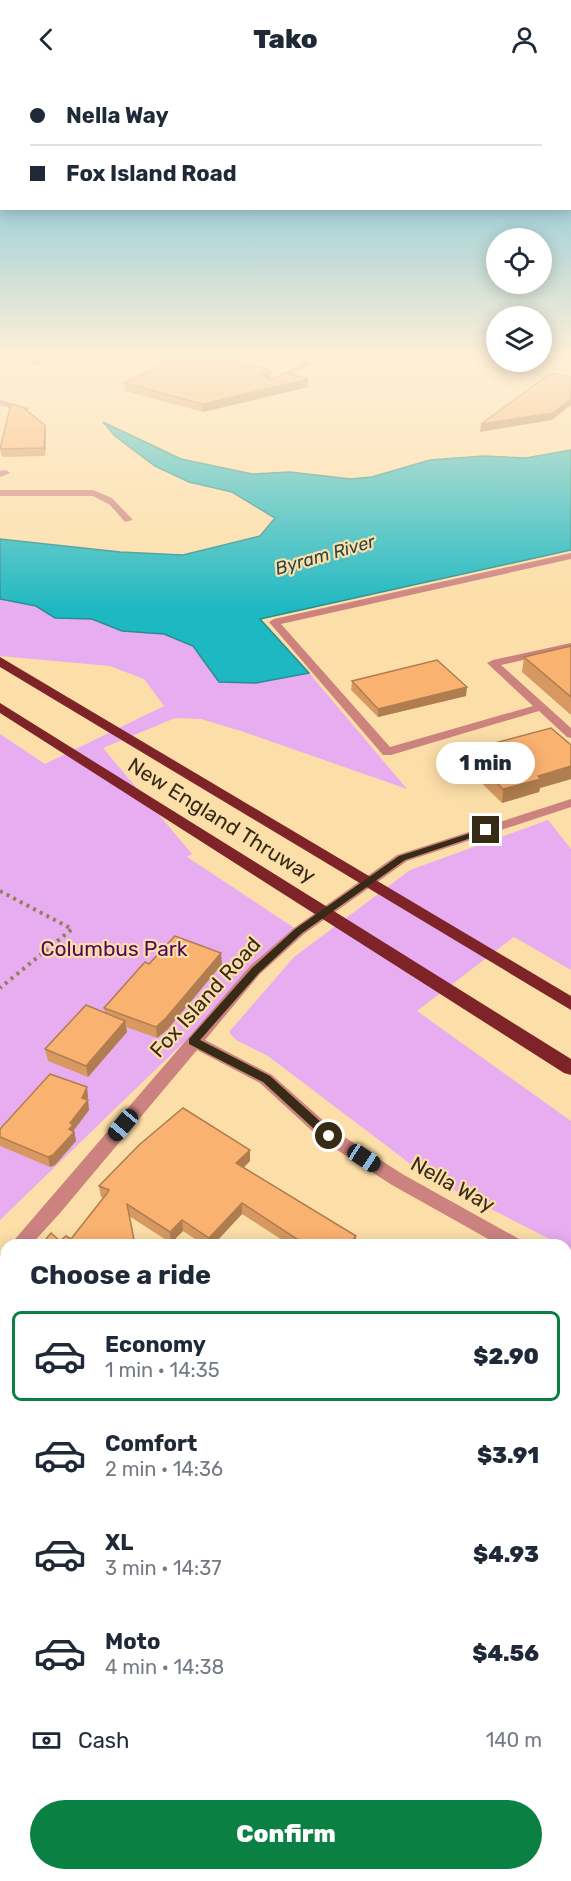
<!DOCTYPE html>
<html lang="en">
<head>
<meta charset="utf-8">
<style>
	body { margin:0; font-family:Rubik,sans-serif; background:#f2f2f3; color:#1f2937; height:100vh; display:flex; flex-direction:column; font-size:22px; white-space:nowrap }
	* { box-sizing:border-box; margin:0 }
	p { font-size:20px; color:#747a83 }
	.icon { flex:none; width:33px; height:33px; fill:none; stroke:currentColor; stroke-width:2; stroke-linecap:round; stroke-linejoin:round }
	.map { position:relative; flex:1; overflow:hidden }
	.sheet { position:absolute; left:0px; top:1161px; width:572px; height:642px; display:flex; flex-direction:column; background:#fff; border-radius:18px 18px 0 0; box-shadow:0 3px 15px #0003 }
	.sheet>* { flex:none }
	.top-card { position:absolute; left:0px; top:0px; width:572px; height:132px; box-shadow:0 3px 15px #0003; display:grid; align-content:center; height:132px; padding:0 30px; background:#fff }
	.tools { position:absolute; left:486px; top:150px; display:grid; gap:12px }
	.tools a { display:grid; place-items:center; width:66px; height:66px; border-radius:50%; background:#fff; box-shadow:0 3px 15px #0003; font-size:30px }
	.end { position:absolute; width:27px; height:27px; margin:-14px; border:8px solid #372b16; background:#fff; box-shadow:0 0 0 3px #fff }
	.from { border-radius:50% }
	.bubble { position:absolute; height:42px; border-radius:21px; background:#fff; box-shadow:0 3px 15px #0003; font-size:20px; font-weight:800; line-height:42px; text-align:center }
	.car { position:absolute; width:18px; height:36px; margin:-18px -9px; border-radius:8px; box-shadow:0 0 4px 2px #0007; background:linear-gradient(#222 24%,#8ab4d8 0 40%,#222 0 76%,#8ab4d8 0 86%,#222 0) }
	.top-card b { display:flex; align-items:center; gap:21px; height:57px; font-size:22px }
	.top-card b+b { border-top:2px solid #e0e1e3 }
	.top-card i { width:15px; height:15px; background:#1f2937 }
	ul { padding:0; list-style:none }
	li { display:flex; align-items:center; gap:18px; height:90px; margin:0 12px 9px; padding:0 18px; border:3px solid transparent; border-radius:9px }
	li div { flex:1 }
	li b { display:block; font-size:22px }
	li em { font-style:normal; font-weight:800 }
	li.active { border-color:#0b8043 }
	li>.icon { width:54px; height:54px; stroke-width:1.5 }
	h2 { padding:0 30px; font-size:27px; line-height:72px }
	.pay { display:flex; align-items:center; gap:15px; height:66px; padding:0 30px; font-size:22px }
	.pay p { margin-inline-start:auto }
	.cta { display:flex; gap:12px; margin-top:auto; padding:12px 30px }
	.cta a { flex:1; height:69px; border-radius:36px; background:#0b8043; color:#fff; font-size:24px; font-weight:800; line-height:69px; text-align:center }
	header { display:flex; justify-content:space-between; align-items:center; height:78px; padding:0 30px; background:#fff; font-size:27px; font-weight:800 }
	.map>svg:first-child { display:block }
</style>
</head>
<body>
<header><svg class="icon" aria-label="back" viewBox="0 0 24 24"><path d="M15 5l-7 7 7 7"/></svg>Tako<svg class="icon" aria-label="person" viewBox="0 0 24 24"><circle cx="12" cy="8" r="4"/><path d="M4 21q1-7 8-7t8 7"/></svg></header>
<div class="map">
<svg width="571" height="1803" viewBox="0 0 571 1803">
	<rect width="100%" height="100%" fill="#fcdea8"/>
	<g fill="#e8adf0">
		<path d="M 0,521 L 36,528 L 55,540 L 92,541 L 122,553 L 164,555 L 193,568 L 219,604 L 256,605 L 309,595 L 407,711 L 244,654 L 201,641 L 175,640 L 103,670 L 192,776 L 187,779 L 299,853 L 0,1142 L 0,656 L 45,686 L 164,628 L 144,601 L 110,588 L 0,578 Z"/>
		<path d="M 548,742 L 571,771 L 571,892 L 514,859 L 417,933 L 571,1043 L 571,1172 L 566,1167 L 561,1167 L 425,1097 L 268,978 L 236,962 L 229,954 L 294,879 L 410,792 Z"/>
	</g>
	<path fill="#1eb8c2" stroke="#268e8e" stroke-width="1.5" d="M 103,344 L 181,381 L 252,396 L 290,394 L 350,401 L 372,399 L 430,382 L 484,378 L 526,380 L 571,372 L 571,472 L 260,541 L 309,595 L 256,605 L 219,604 L 193,568 L 164,556 L 122,553 L 92,541 L 55,540 L 36,528 L 0,521 L 0,461 L 120,474 L 183,477 L 260,458 L 275,440 L 232,414 L 189,404 L 155,388 L 115,358 Z"/>
	<g fill="none" stroke-linecap="round" stroke-linejoin="round">
		<path stroke="#947f5b" stroke-width="4" stroke-dasharray="3 4.5" stroke-linecap="butt" d="M 0,813 L 72,851 L 0,910"/>
		<g fill="#cc827f" fill-rule="evenodd">
			<path d="M 313,279 L 322,279 L 274,307 L 267,305 Z"/>
			<path d="M 0,322 L 28,330 L 29,332 L 25,334 L 0,327 Z"/>
			<path d="M 0,412 L 93,412 L 112,420 L 133,442 L 125,444 L 110,427 L 93,418 L 0,418 Z"/>
			<path d="M 571,475 L 571,481 L 281,546 L 390,669 L 533,628 L 487,585 L 493,582 L 571,565 L 571,571 L 501,587 L 571,650 L 571,660 L 567,659 L 539,633 L 391,677 L 383,677 L 269,544 L 274,541 Z"/>
			<path d="M 0,1308 L 6,1310 L 6,1329 L 0,1327 Z"/>
		</g>
		<g fill="#cc827f" fill-rule="evenodd">
			<path d="M 0,393 L 6,392 L 10,395 L 0,399 Z"/>
			<path d="M 571,721 L 571,729 L 407,783 L 304,856 L 260,896 L 205,962 L 272,997 L 335,1053 L 404,1097 L 521,1162 L 524,1167 L 499,1167 L 392,1107 L 323,1063 L 260,1005 L 197,972 L 60,1135 L 31,1167 L 10,1167 L 250,888 L 294,850 L 397,777 Z"/>
			<path d="M 6,1173 L 6,1193 L 0,1195 L 0,1175 Z"/>
			<path d="M 566,1183 L 571,1185 L 571,1202 L 566,1200 Z"/>
			<path d="M 571,1509 L 571,1535 L 566,1537 L 566,1511 Z"/>
		</g>
		<g fill="#7e2428" fill-rule="evenodd">
			<path d="M 0,579 L 571,918 L 571,932 L 0,589 Z"/>
			<path d="M 0,625 L 571,981 L 571,997 L 564,995 L 0,635 Z"/>
		</g>
	</g>
	<g fill="#d79961">
		<path d="M 1,279 L 54,279 L 34,288 L 9,284 Z"/>
		<path d="M 271,292 L 271,300 L 270,301 L 271,302 L 308,301 L 308,309 L 203,334 L 125,313 L 124,305 Z"/>
		<path d="M 46,354 L 45,378 L 2,379 L 0,371 Z"/>
		<path d="M 571,568 L 571,637 L 522,594 L 524,579 Z"/>
		<path d="M 352,603 L 466,618 L 378,639 L 351,612 Z"/>
		<path d="M 571,667 L 571,701 L 540,710 L 539,714 L 502,725 L 463,687 L 465,673 Z"/>
		<path d="M 149,886 L 222,886 L 167,952 L 157,960 L 126,949 L 127,954 L 88,999 L 48,983 L 45,971 L 105,935 L 104,930 Z"/>
		<path d="M 88,1018 L 87,1022 L 88,1022 L 89,1032 L 74,1052 L 76,1063 L 55,1087 L 50,1089 L 0,1068 L 0,1051 Z"/>
		<path d="M 250,1083 L 243,1090 L 356,1158 L 356,1167 L 290,1167 L 242,1136 L 213,1167 L 204,1167 L 183,1153 L 171,1165 L 129,1138 L 135,1167 L 60,1163 L 71,1161 L 104,1120 L 101,1119 L 99,1108 Z"/>
		<path d="M 6,1206 L 6,1289 L 0,1285 L 0,1212 Z"/>
		<path d="M 6,1348 L 6,1434 L 0,1429 L 0,1354 Z"/>
		<path d="M 566,1597 L 571,1602 L 571,1783 L 566,1777 Z"/>
	</g>
	<g fill="#af7d4f">
		<path d="M 35,279 L 54,279 L 34,288 L 33,281 Z"/>
		<path d="M 271,292 L 271,300 L 263,305 L 263,297 Z"/>
		<path d="M 308,301 L 308,309 L 203,334 L 203,326 Z"/>
		<path d="M 571,321 L 571,327 L 552,342 L 480,354 L 481,346 Z"/>
		<path d="M 45,347 L 46,354 L 45,378 L 44,370 Z"/>
		<path d="M 467,609 L 466,618 L 378,639 L 378,631 Z"/>
		<path d="M 571,688 L 571,701 L 540,710 L 539,714 L 502,725 L 503,711 L 538,698 Z"/>
		<path d="M 221,875 L 222,886 L 167,952 L 157,960 L 156,949 Z"/>
		<path d="M 125,943 L 127,954 L 88,999 L 86,988 Z"/>
		<path d="M 87,1009 L 88,1018 L 86,1025 L 88,1022 L 89,1032 L 74,1052 L 76,1063 L 55,1087 L 50,1089 L 48,1079 L 69,1051 L 70,1045 Z"/>
		<path d="M 250,1072 L 250,1083 L 237,1096 L 236,1085 Z"/>
		<path d="M 242,1125 L 242,1136 L 213,1167 L 209,1167 L 209,1160 Z"/>
		<path d="M 182,1142 L 183,1153 L 171,1165 L 170,1154 Z"/>
		<path d="M 356,1158 L 356,1167 L 348,1167 Z"/>
		<path d="M 571,1409 L 571,1422 L 566,1428 L 566,1416 Z"/>
	</g>
	<g fill="#fab271" stroke="#af7d4f" stroke-width="1.5">
		<path d="M 176,279 L 219,279 L 271,292 L 263,297 L 271,302 L 285,295 L 308,301 L 203,326 L 124,305 Z"/>
		<path d="M 551,295 L 571,299 L 571,321 L 553,335 L 481,346 Z"/>
		<path d="M 11,326 L 22,329 L 45,347 L 44,370 L 0,371 Z"/>
		<path d="M 571,568 L 571,619 L 524,579 Z"/>
		<path d="M 437,582 L 467,609 L 378,631 L 352,603 Z"/>
		<path d="M 551,650 L 571,667 L 571,688 L 538,698 L 541,701 L 503,711 L 465,673 Z"/>
		<path d="M 175,858 L 221,875 L 166,940 L 156,949 L 104,930 L 145,884 L 149,886 Z"/>
		<path d="M 86,927 L 125,943 L 86,988 L 45,971 Z"/>
		<path d="M 50,996 L 87,1009 L 82,1020 L 88,1022 L 70,1045 L 73,1047 L 69,1051 L 74,1054 L 53,1077 L 48,1079 L 0,1059 L 0,1051 Z"/>
		<path d="M 183,1030 L 250,1072 L 236,1085 L 356,1158 L 348,1167 L 306,1167 L 242,1125 L 209,1160 L 182,1142 L 170,1154 L 127,1126 L 135,1167 L 41,1167 L 51,1155 L 60,1163 L 66,1158 L 71,1161 L 108,1114 L 109,1112 L 99,1108 L 139,1067 Z"/>
		<path d="M 6,1206 L 6,1281 L 0,1276 L 0,1212 Z"/>
		<path d="M 571,1255 L 571,1410 L 566,1416 L 566,1261 Z"/>
		<path d="M 6,1348 L 6,1427 L 0,1422 L 0,1354 Z"/>
		<path d="M 566,1597 L 571,1602 L 571,1761 L 566,1756 Z"/>
		<path d="M 330,1797 L 402,1797 L 400,1803 L 328,1803 Z"/>
	</g>
	<linearGradient id="sky" x2="0" y2="1"><stop stop-color="#57b6d9"/><stop offset="0.52" stop-color="#fef0d8"/><stop offset="1" stop-color="#fef0d8" stop-opacity="0"/></linearGradient>
	<rect width="571" height="532" fill="url(#sky)"/>
	<path fill="#372b16" d="M 486,750 L 491,752 L 489,754 L 405,782 L 302,855 L 259,895 L 200,962 L 270,998 L 333,1055 L 333,1061 L 325,1061 L 263,1004 L 189,966 L 189,961 L 252,890 L 295,851 L 399,778 Z"/>
	<g text-anchor="middle" dominant-baseline="central" stroke-width="4.5" stroke-linejoin="round" paint-order="stroke">
		<g font-size="18" font-style="italic" fill="#294648" stroke="#fcdea8">
			<text transform="translate(325 477) rotate(-16)">Byram River</text>
		</g>
		<g font-size="21" fill="#372b16" stroke="#fcdea8">
			<text transform="translate(222 742) rotate(32)">New England Thruway</text>
			<text transform="translate(205 919) rotate(-48)">Fox Island Road</text>
			<text transform="translate(453 1106) rotate(29)">Nella Way</text>
		</g>
		<g font-size="21" fill="#50085b" stroke="#fcdea8">
			<text x="114" y="870">Columbus Park</text>
		</g>
	</g>
</svg>
<div class="tools">
<a><svg class="icon" aria-label="locate" viewBox="0 0 24 24"><circle cx="12" cy="12" r="6"/><path d="M12 2v4M12 18v4M2 12h4M18 12h4"/></svg></a>
<a><svg class="icon" aria-label="layers" viewBox="0 0 24 24"><path d="M12 4l9 5-9 5-9-5zM3 14l9 5 9-5"/></svg></a>
</div>
<i class="end from" style="left:329px;top:1058px"></i>
<i class="end" style="left:486px;top:752px"></i>
<div class="bubble" style="left:436px;top:664px;width:99px">1 min</div>
<i class="car" style="left:123px;top:1047px;rotate:220deg"></i>
<i class="car" style="left:364px;top:1080px;rotate:123deg"></i>
<div class="top-card">
<b><i class="from"></i>Nella Way</b>
<b><i></i>Fox Island Road</b>
</div>
<section class="sheet">
<h2>Choose a ride</h2>
<ul>
<li class="active"><svg class="icon" aria-label="car" viewBox="0 0 24 24"><path d="M5 17H2v-5l4-1 3-4h7l3 4 3 1v5h-3M9 17h6M6 11h13"/><circle cx="7" cy="17" r="2"/><circle cx="17" cy="17" r="2"/></svg><div><b>Economy</b><p>1 min · 14:35</p></div><em>$2.90</em></li>
<li><svg class="icon" aria-label="car" viewBox="0 0 24 24"><path d="M5 17H2v-5l4-1 3-4h7l3 4 3 1v5h-3M9 17h6M6 11h13"/><circle cx="7" cy="17" r="2"/><circle cx="17" cy="17" r="2"/></svg><div><b>Comfort</b><p>2 min · 14:36</p></div><em>$3.91</em></li>
<li><svg class="icon" aria-label="car" viewBox="0 0 24 24"><path d="M5 17H2v-5l4-1 3-4h7l3 4 3 1v5h-3M9 17h6M6 11h13"/><circle cx="7" cy="17" r="2"/><circle cx="17" cy="17" r="2"/></svg><div><b>XL</b><p>3 min · 14:37</p></div><em>$4.93</em></li>
<li><svg class="icon" aria-label="car" viewBox="0 0 24 24"><path d="M5 17H2v-5l4-1 3-4h7l3 4 3 1v5h-3M9 17h6M6 11h13"/><circle cx="7" cy="17" r="2"/><circle cx="17" cy="17" r="2"/></svg><div><b>Moto</b><p>4 min · 14:38</p></div><em>$4.56</em></li>
</ul>
<div class="pay"><svg class="icon" aria-label="cash" viewBox="0 0 24 24"><path d="M3 7h18v10H3z"/><circle cx="12" cy="12" r="2"/></svg>Cash<p>140 m</p></div>
<div class="cta"><a>Confirm</a></div>
</section>
</div>
</body>
</html>
